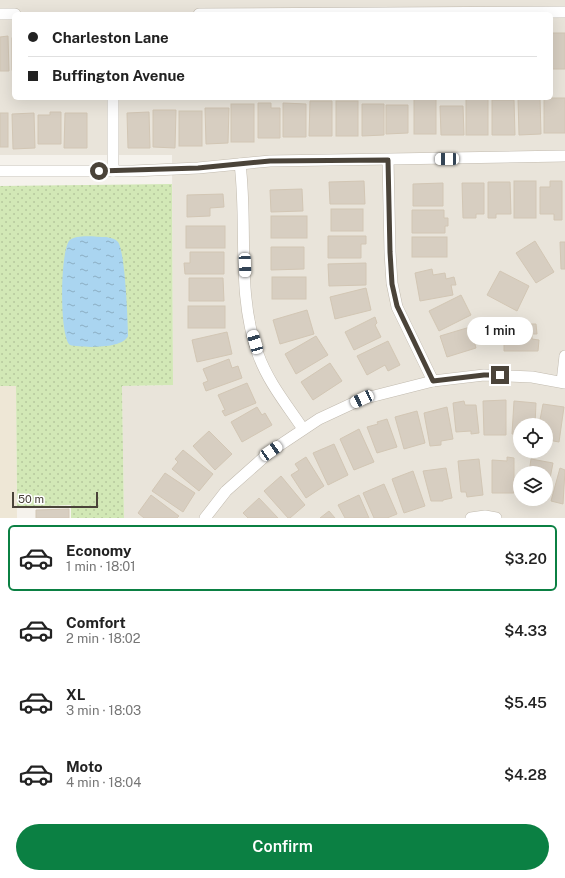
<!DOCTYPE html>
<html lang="en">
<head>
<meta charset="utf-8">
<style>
	body { margin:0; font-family:"Public Sans",sans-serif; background:#f6f6f6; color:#222; height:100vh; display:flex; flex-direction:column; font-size:15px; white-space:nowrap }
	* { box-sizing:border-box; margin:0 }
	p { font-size:13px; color:#767676 }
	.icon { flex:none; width:22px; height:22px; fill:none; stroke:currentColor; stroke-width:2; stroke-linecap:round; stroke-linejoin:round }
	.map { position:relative; height:518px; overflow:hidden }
	.side { display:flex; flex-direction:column; background:#fff; flex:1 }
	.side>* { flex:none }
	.guide { position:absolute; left:12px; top:12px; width:541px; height:88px; border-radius:6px; box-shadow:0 4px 16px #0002; display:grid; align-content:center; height:88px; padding:0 16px; background:#fff }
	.controls { position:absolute; left:513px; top:418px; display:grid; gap:8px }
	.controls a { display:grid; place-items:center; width:40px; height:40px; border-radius:50%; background:#fff; box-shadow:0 4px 16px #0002; font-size:20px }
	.scale { position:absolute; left:12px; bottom:10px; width:86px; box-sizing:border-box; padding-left:4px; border:2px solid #4a4339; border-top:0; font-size:11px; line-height:14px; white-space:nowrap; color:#4a4339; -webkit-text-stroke:3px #fff; paint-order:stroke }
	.end { position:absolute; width:18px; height:18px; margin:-9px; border:5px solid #4a4339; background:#fff; box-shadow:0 0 0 2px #fff }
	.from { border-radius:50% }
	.bubble { position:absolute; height:28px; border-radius:14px; background:#fff; box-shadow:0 4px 16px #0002; font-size:13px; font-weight:600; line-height:28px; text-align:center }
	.car { position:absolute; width:12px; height:24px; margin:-12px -6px; border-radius:5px; box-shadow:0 0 3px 1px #0007; background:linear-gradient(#fff 24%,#345 0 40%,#fff 0 76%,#345 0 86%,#fff 0) }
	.guide b { display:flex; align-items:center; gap:14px; height:38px; font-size:15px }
	.guide b+b { border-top:1px solid #e0e0e0 }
	.guide i { width:10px; height:10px; background:#222 }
	ul { padding:7px 0 0; list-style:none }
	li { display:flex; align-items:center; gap:12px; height:66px; margin:0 8px 6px; padding:0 8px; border:2px solid transparent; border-radius:6px }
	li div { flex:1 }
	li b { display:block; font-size:15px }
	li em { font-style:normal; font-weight:600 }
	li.current { border-color:#0b8043 }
	li>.icon { width:36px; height:36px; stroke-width:1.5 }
	.action { display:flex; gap:8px; margin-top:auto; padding:8px 16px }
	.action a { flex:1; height:46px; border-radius:24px; background:#0b8043; color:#fff; font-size:16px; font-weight:600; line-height:46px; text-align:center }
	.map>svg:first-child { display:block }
</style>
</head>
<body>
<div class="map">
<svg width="565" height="518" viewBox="0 0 565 518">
	<defs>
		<pattern id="grass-dots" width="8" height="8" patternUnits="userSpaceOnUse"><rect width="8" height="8" fill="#d2e8b6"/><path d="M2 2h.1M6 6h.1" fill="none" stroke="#b6c89d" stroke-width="1.8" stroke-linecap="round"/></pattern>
		<pattern id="water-ripples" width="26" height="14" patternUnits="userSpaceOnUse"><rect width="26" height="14" fill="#aad5f0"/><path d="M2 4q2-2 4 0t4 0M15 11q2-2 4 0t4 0" fill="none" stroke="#8caec3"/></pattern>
	</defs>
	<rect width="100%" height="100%" fill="#f5f2ec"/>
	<path fill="#e9e4da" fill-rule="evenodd" d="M 0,0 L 565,0 L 565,518 L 124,518 L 122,386 L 173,385 L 172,155 L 0,155 ZM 14,14 L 551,14 L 551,98 L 14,98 ZM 520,425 L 546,425 L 546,451 L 520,451 ZM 520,473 L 546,473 L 546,499 L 520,499 Z"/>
	<path fill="#eee7d6" d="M 0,386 L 16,386 L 17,518 L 0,518 Z"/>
	<path fill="url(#grass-dots)" d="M 172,184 L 173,385 L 122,386 L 124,518 L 71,518 L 71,505 L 17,507 L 16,386 L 0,386 L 0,186 Z"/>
	<path fill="url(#water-ripples)" d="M 106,237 C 110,238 115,238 118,242 C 125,251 128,321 128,336 C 123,349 82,348 70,345 C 59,337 60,248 70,240 C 77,234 96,237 106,237 Z"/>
	<g fill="#d7cec1" stroke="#d2c6b4">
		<rect x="551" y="33" width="14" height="36"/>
		<path d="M 8,36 L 9,71 L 0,71 L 0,37 Z"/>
		<rect x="12" y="38" width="2" height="32"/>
		<path d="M 518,98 L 540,98 L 541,134 L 519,135 Z"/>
		<rect x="544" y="98" width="21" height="35"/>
		<rect x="414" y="99" width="22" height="35"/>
		<rect x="466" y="99" width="22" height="36"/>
		<path d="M 492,100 L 514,100 L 515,135 L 492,135 Z"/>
		<path d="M 310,101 L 332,101 L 332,136 L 309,136 Z"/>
		<rect x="336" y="101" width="22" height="35"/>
		<path d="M 258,103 L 271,103 L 271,108 L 280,108 L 280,138 L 258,138 Z"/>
		<path d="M 283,103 L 306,104 L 306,137 L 283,137 Z"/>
		<rect x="231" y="104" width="23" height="38"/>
		<path d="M 362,104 L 384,104 L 384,135 L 362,136 Z"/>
		<path d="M 386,105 L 408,105 L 408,133 L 386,134 Z"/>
		<path d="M 440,106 L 463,106 L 464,135 L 441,135 Z"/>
		<path d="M 205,108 L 229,108 L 228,143 L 206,144 Z"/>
		<path d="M 153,110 L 176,110 L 175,148 L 153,147 Z"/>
		<rect x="179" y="111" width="23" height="35"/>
		<path d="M 50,112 L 61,112 L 61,144 L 38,144 L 38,115 L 50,115 Z"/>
		<path d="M 149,112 L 150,148 L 128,148 L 127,113 Z"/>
		<rect x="0" y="113" width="8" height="34"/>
		<path d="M 34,113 L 35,148 L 13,149 L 12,114 Z"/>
		<path d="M 65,113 L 87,113 L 87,148 L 64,148 Z"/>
		<path d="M 364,181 L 365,204 L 330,204 L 329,182 Z"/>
		<rect x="514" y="181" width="22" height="37"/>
		<path d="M 550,181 L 562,181 L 562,220 L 554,220 L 554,214 L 540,214 L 540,187 L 550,187 Z"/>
		<path d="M 488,182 L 510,182 L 511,214 L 496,214 L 496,218 L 488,218 Z"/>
		<path d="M 443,183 L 443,206 L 413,206 L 413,184 Z"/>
		<path d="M 462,183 L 484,183 L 484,214 L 476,214 L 476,218 L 463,218 Z"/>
		<path d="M 302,189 L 303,211 L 271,212 L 270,190 Z"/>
		<path d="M 223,194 L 224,207 L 210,208 L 210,216 L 187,217 L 187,195 Z"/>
		<rect x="331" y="209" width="32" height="22"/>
		<path d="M 412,210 L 444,210 L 444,218 L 448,218 L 448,226 L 445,226 L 445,233 L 412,233 Z"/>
		<rect x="271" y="216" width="36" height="22"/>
		<rect x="186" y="226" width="39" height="22"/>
		<path d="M 328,236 L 366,236 L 366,244 L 361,244 L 361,258 L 328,258 Z"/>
		<rect x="412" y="237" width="35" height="20"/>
		<path d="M 535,241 L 554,272 L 536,283 L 516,253 Z"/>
		<path d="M 560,242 L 565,242 L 565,269 L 561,269 Z"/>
		<path d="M 271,247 L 304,247 L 304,269 L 271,270 Z"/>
		<path d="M 190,252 L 224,252 L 224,274 L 185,274 L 184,263 L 190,263 Z"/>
		<path d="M 366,263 L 366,285 L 329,286 L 328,264 Z"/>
		<path d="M 432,269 L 433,275 L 445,273 L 446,279 L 454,277 L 456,285 L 451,285 L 453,295 L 420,301 L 415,273 Z"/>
		<path d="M 500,271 L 529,286 L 517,311 L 487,295 Z"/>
		<rect x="272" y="277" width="34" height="22"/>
		<path d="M 189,278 L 223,278 L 224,301 L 189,301 Z"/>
		<path d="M 366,288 L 371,310 L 335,319 L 330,297 Z"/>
		<path d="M 461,295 L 471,315 L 439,331 L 429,311 Z"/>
		<rect x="188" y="306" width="37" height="22"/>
		<path d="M 307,310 L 314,334 L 280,344 L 273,320 Z"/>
		<path d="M 375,317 L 377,323 L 375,325 L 381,337 L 354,350 L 345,332 Z"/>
		<path d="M 504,324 L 536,324 L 537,334 L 532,334 L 532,339 L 539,340 L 538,351 L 504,351 Z"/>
		<path d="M 470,327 L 476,348 L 447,357 L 440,336 Z"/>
		<path d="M 227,332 L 232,354 L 197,362 L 192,340 Z"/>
		<path d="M 316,336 L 328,355 L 296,374 L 285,354 Z"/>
		<path d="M 388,341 L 400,365 L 388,371 L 385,365 L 367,375 L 357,356 Z"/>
		<path d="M 229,359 L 232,368 L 238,366 L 242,378 L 206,391 L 203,383 L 208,381 L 203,369 Z"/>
		<path d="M 330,363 L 342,381 L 313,400 L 301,382 Z"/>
		<path d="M 247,383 L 256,403 L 225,416 L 222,411 L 225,410 L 218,395 Z"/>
		<path d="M 506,400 L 506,435 L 484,435 L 483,401 Z"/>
		<path d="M 464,401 L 465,405 L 476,405 L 479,433 L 471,434 L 471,431 L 456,432 L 453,403 Z"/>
		<path d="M 514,401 L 536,403 L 535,425 L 520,425 L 520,435 L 512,434 Z"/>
		<path d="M 543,404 L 564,407 L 559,442 L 548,440 L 547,446 L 546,425 L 539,425 Z"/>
		<path d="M 257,407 L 262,415 L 265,413 L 272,425 L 242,442 L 231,422 Z"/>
		<path d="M 447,407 L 453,439 L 441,441 L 441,445 L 430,446 L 424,413 Z"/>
		<path d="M 417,411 L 425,443 L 404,449 L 395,417 Z"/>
		<path d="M 387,419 L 397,447 L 377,453 L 367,427 L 378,424 L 377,422 Z"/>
		<path d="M 359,429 L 374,462 L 354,470 L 340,439 Z"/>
		<path d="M 209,431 L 232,454 L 215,470 L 193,446 Z"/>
		<path d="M 334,444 L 348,475 L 328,485 L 313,453 Z"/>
		<path d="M 183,450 L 213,474 L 199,491 L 172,469 L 178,462 L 175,459 Z"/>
		<path d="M 306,457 L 324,486 L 306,498 L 291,475 L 299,470 L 295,464 Z"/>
		<path d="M 507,457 L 514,458 L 514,493 L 492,493 L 492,460 L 507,461 Z"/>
		<path d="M 479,459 L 483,495 L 467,497 L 466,492 L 461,492 L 458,461 Z"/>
		<path d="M 531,459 L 553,463 L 546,499 L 544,499 L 546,499 L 546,473 L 529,473 Z"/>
		<path d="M 446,468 L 452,498 L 443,500 L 443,501 L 431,501 L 423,471 Z"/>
		<path d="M 560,468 L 565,470 L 563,504 L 551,501 Z"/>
		<path d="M 413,471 L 425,506 L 404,513 L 392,479 Z"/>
		<path d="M 165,473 L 195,493 L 183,512 L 152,491 Z"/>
		<path d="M 281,476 L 305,505 L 290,518 L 288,518 L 264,491 Z"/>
		<path d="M 384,484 L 397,514 L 387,518 L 374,518 L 363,493 Z"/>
		<path d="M 151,495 L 179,516 L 177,518 L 144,518 L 138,513 Z"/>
		<path d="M 359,495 L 369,518 L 345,518 L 338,505 Z"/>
		<path d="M 259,498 L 278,518 L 248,518 L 243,513 Z"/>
		<path d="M 69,509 L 69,518 L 36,518 L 36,510 Z"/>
		<path d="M 329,511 L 335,518 L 320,518 Z"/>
	</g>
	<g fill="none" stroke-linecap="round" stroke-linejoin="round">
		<defs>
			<g id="street">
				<path d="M 0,14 L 15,14"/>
				<path d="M 199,14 L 565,12"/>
				<path d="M 113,98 L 113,171"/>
				<path d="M 388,160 L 390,252 L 392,283 L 397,307 L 433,381"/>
				<path d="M 240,164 C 248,227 236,294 258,354 C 268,382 287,405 303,429"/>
				<path d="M 0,171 L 133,171 L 198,168 L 270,161 L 565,156"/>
				<path d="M 562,382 L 565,356"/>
				<path d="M 205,518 L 226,491 L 271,451 L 319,419 L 362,399 L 433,381 L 484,375 L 532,377 L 565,383"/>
				<path d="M 471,518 L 485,516 L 496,518"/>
			</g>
		</defs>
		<use href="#street" stroke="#c1baae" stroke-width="12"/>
		<use href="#street" stroke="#fff" stroke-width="11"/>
	</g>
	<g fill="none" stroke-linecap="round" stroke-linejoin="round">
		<path stroke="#4a4339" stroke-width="5" d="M 99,171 L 198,168 L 270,161 L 388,160 L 390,252 L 392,284 L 397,306 L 433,381 L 484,375 L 500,375"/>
	</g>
</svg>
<div class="controls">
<a><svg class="icon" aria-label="locate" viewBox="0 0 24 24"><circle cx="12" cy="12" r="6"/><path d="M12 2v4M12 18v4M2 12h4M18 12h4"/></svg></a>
<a><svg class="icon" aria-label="layers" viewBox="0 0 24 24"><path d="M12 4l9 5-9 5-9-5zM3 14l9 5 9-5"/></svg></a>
</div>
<div class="scale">50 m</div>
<i class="end from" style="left:99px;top:171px"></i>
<i class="end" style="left:500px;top:375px"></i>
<div class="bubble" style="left:467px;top:317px;width:66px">1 min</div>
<i class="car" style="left:447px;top:159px;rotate:269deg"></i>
<i class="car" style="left:245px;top:265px;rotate:178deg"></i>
<i class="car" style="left:255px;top:342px;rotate:344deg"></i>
<i class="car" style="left:362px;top:399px;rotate:245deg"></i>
<i class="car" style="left:271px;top:451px;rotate:56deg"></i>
<div class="guide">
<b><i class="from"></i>Charleston Lane</b>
<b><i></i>Buffington Avenue</b>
</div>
</div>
<section class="side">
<ul>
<li class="current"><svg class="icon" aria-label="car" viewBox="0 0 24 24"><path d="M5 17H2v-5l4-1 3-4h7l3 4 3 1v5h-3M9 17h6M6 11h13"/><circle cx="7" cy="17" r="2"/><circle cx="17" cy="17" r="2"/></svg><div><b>Economy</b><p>1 min · 18:01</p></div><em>$3.20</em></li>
<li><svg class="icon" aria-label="car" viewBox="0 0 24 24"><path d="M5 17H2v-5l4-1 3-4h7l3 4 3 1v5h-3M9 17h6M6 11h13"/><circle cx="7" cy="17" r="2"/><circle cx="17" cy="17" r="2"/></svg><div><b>Comfort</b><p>2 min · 18:02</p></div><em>$4.33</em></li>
<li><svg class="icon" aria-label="car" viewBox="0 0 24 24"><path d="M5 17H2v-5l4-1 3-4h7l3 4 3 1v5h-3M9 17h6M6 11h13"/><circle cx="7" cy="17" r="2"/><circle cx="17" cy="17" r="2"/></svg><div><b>XL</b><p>3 min · 18:03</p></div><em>$5.45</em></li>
<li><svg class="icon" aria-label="car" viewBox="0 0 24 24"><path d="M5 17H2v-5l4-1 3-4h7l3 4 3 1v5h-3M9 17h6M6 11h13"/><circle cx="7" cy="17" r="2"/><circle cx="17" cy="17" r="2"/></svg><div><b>Moto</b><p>4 min · 18:04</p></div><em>$4.28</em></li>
</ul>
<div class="action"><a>Confirm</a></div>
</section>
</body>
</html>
